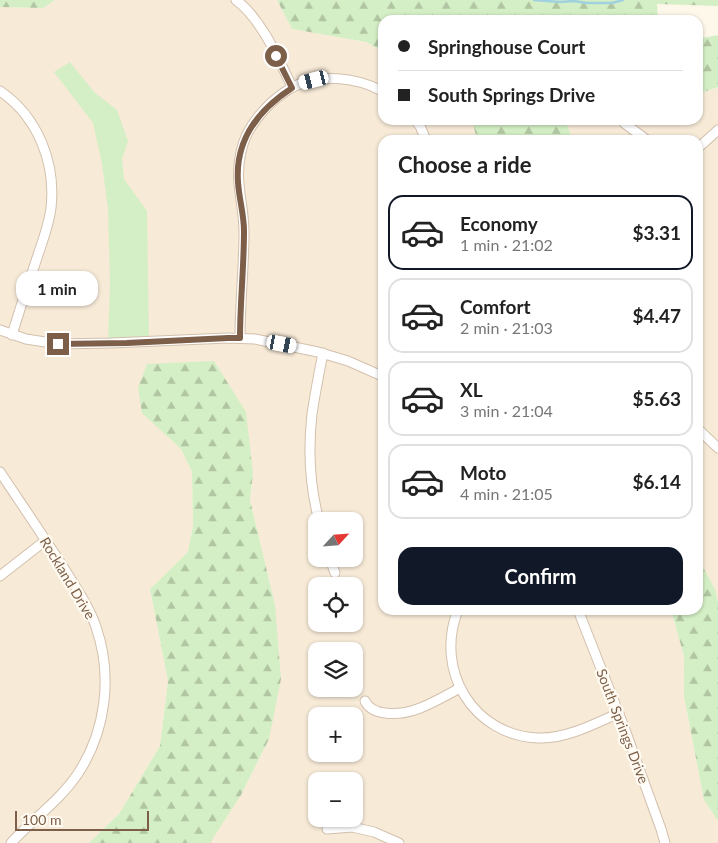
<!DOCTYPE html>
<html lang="en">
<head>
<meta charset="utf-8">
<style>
	body { margin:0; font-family:Lato,sans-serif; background:#f6f6f6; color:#222; height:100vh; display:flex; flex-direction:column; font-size:19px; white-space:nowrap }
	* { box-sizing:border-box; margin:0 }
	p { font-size:16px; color:#767676 }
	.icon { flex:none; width:28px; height:28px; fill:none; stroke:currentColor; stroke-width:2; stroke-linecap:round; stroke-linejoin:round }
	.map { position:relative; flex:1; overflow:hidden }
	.panel { position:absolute; left:378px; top:135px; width:325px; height:480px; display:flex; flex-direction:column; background:#fff; border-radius:15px; box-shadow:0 1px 4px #0004 }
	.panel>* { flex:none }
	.hud { position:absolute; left:378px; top:15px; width:325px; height:110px; border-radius:15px; box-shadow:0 1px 4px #0004; display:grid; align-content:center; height:110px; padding:0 20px; background:#fff }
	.needle { width:32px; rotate:64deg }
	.fabs { position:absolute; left:308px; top:512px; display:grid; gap:10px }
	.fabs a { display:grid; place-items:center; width:55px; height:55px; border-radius:10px; background:#fff; box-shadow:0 1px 4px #0004; font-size:25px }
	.scale { position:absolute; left:15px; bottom:12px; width:134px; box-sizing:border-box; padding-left:5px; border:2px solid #7d5f49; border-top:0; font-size:14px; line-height:18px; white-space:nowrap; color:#7d5f49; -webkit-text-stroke:4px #fffbf2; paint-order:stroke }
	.end { position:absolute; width:22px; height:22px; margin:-11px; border:6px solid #7d5f49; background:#fff; box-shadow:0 0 0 2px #fff }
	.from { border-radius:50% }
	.bubble { position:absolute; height:35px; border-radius:15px; background:#fff; box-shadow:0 1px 4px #0004; font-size:16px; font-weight:700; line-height:35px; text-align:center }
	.car { position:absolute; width:15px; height:30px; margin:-15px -8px; border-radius:6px; box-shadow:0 0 4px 1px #0007; background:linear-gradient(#fff 24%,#345 0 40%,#fff 0 76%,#345 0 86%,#fff 0) }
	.hud b { display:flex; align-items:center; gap:18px; height:48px; font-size:19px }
	.hud b+b { border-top:1px solid #e0e0e0 }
	.hud i { width:12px; height:12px; background:#222 }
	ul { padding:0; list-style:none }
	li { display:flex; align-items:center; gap:15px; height:75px; margin:0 10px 8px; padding:0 10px; border:2px solid #e0e0e0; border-radius:15px }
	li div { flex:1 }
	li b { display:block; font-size:19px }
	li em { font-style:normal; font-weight:700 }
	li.active { border-color:#111827 }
	li>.icon { width:45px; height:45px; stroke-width:1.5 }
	h2 { padding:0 20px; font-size:22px; line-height:60px }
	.cta { display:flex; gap:10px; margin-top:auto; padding:10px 20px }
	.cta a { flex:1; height:58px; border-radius:15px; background:#111827; color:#fff; font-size:20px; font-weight:700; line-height:58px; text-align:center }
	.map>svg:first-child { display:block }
</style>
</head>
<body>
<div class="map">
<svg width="718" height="843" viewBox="0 0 718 843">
	<defs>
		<pattern id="forest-firs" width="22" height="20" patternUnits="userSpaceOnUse" patternTransform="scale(1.25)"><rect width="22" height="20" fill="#d4efc5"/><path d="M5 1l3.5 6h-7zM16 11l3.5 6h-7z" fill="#b1c5a2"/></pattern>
	</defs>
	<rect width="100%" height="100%" fill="#fef8ea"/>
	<g fill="#f7ead7" fill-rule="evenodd">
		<path d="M 55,0 L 277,0 L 292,29 L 366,42 L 382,51 L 382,120 L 472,120 L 477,140 L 382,140 L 382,610 L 671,610 L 684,656 L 684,696 L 704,800 L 718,821 L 718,843 L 210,843 L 241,795 L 269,739 L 275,605 L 250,500 L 253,474 L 143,413 L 181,449 L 192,472 L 193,526 L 188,552 L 150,589 L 168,681 L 160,746 L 119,814 L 89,843 L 0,843 L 0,7 L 43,8 ZM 316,521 L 354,521 L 354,559 L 316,559 ZM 316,586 L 354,586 L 354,624 L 316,624 ZM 316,651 L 354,651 L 354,689 L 316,689 ZM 316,716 L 354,716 L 354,754 L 316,754 ZM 316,781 L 354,781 L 354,819 L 316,819 Z"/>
		<path d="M 718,87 L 718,602 L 715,589 L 698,558 L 698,140 L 573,140 L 565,120 L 698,120 L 698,94 Z"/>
	</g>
	<path fill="#d4efc5" d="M 70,62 L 94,92 L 117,110 L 128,141 L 122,159 L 124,179 L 147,211 L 149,342 L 108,344 L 110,282 L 108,209 L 102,164 L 93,123 L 54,72 Z"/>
	<g fill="url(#forest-firs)">
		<path d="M 0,0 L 55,0 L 43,8 L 0,7 Z"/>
		<path d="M 277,0 L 718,0 L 718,6 L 657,4 L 658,20 L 382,20 L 382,51 L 366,42 L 292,29 Z"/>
		<path d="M 718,35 L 718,87 L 698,94 L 698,39 Z"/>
		<path d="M 472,120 L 565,120 L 573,140 L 477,140 Z"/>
		<path d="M 214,361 L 246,412 L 253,474 L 250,500 L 275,605 L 281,679 L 269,739 L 241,795 L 210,843 L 89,843 L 119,814 L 160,746 L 168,681 L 150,589 L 188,552 L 193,526 L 192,472 L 181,449 L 142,413 L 138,388 L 147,364 Z"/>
		<path d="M 698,558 L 715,589 L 718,602 L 718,821 L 704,800 L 684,696 L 684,656 L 671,610 L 698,610 Z"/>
	</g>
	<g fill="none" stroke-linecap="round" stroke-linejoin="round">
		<path stroke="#a0d1de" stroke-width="2.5" d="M 534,0 L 560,2 L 574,1 L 587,3 L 612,3 L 623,0"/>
		<defs>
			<g id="minor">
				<path d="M 236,0 C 261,18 279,60 292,87"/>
				<path d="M 0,91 C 38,117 56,163 51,208 C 49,224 43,240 38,255 C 29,282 20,308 12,335"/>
				<path d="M 415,120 L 420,126 L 426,140"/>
				<path d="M 624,123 L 647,140"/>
				<path d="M 698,148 L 718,130"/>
				<path d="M 0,330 L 26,339 L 58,344 L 111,343 L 228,338 L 255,339 L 318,352 L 348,361 L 382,376"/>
				<path d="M 240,338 C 240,303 244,267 244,232 C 244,203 234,182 241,152 C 244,136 253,122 264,110 C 272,101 281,94 291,88 C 318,73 356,77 382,91"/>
				<path d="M 698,429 L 718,448"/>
				<path d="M 0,472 C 22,505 44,537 65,570 C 76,588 89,606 96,627 C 113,676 106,732 77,775 C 59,801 32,820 11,843"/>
				<path d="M 319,521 C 310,487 308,449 312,414 C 315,394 319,373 323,353"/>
				<path d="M 330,559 L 335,573"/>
				<path d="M 0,576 L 46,540"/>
				<path d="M 458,610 C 434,670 473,736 539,738 C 566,739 594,724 619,713"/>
				<path d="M 578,610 L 624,727 L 661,829 L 665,843"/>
				<path d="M 365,701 C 369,709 376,712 385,713 C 412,717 437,700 460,688"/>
				<path d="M 327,829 L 352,827 L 374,832 L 399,843"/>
			</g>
		</defs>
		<use href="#minor" stroke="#d3c0ad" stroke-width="11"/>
		<use href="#minor" stroke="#fff" stroke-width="9"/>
	</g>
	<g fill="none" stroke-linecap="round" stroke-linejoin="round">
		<path stroke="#7d5f49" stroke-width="6" d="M 58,344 L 127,343 L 228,338 L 240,338 C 240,303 244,267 244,231 C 244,214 239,199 238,182 C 235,140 258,110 292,88 L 276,56"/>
	</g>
	<g text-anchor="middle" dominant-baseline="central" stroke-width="4.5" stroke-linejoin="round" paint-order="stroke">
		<g font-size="14" fill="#7d5f49" stroke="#fffbf2">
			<text transform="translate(68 578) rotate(59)">Rockland Drive</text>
			<text transform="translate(623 726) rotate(69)">South Springs Drive</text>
		</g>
	</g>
</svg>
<div class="fabs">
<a><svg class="needle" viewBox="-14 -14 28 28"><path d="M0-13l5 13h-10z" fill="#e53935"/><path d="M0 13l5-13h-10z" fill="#767676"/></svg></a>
<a><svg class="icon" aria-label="locate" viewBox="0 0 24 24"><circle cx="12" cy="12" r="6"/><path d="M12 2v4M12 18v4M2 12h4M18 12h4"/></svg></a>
<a><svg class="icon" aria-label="layers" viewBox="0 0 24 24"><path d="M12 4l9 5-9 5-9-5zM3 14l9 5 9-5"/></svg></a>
<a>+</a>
<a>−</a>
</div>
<div class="scale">100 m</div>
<i class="end from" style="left:276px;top:56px"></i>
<i class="end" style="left:58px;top:344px"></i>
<div class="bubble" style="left:16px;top:271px;width:82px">1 min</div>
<i class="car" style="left:314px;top:80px;rotate:256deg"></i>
<i class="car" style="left:282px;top:344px;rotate:101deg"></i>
<div class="hud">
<b><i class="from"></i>Springhouse Court</b>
<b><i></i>South Springs Drive</b>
</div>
<section class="panel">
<h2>Choose a ride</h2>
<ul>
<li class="active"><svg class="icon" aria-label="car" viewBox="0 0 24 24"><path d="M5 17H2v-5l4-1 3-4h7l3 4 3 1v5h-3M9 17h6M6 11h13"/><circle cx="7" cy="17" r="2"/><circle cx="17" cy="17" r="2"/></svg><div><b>Economy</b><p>1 min · 21:02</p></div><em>$3.31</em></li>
<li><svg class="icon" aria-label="car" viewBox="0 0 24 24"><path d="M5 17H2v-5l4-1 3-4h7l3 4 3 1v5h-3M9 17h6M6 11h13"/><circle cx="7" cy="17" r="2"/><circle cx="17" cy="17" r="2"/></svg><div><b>Comfort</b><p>2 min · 21:03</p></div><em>$4.47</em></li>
<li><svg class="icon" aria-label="car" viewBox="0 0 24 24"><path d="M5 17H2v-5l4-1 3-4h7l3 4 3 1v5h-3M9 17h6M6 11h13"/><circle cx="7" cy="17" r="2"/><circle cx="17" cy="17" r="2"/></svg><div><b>XL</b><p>3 min · 21:04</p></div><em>$5.63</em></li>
<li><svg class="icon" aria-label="car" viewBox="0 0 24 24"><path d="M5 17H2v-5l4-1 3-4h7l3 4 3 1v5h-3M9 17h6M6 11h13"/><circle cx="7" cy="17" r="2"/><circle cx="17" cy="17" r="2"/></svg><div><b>Moto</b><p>4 min · 21:05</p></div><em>$6.14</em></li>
</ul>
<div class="cta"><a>Confirm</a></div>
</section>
</div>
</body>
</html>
